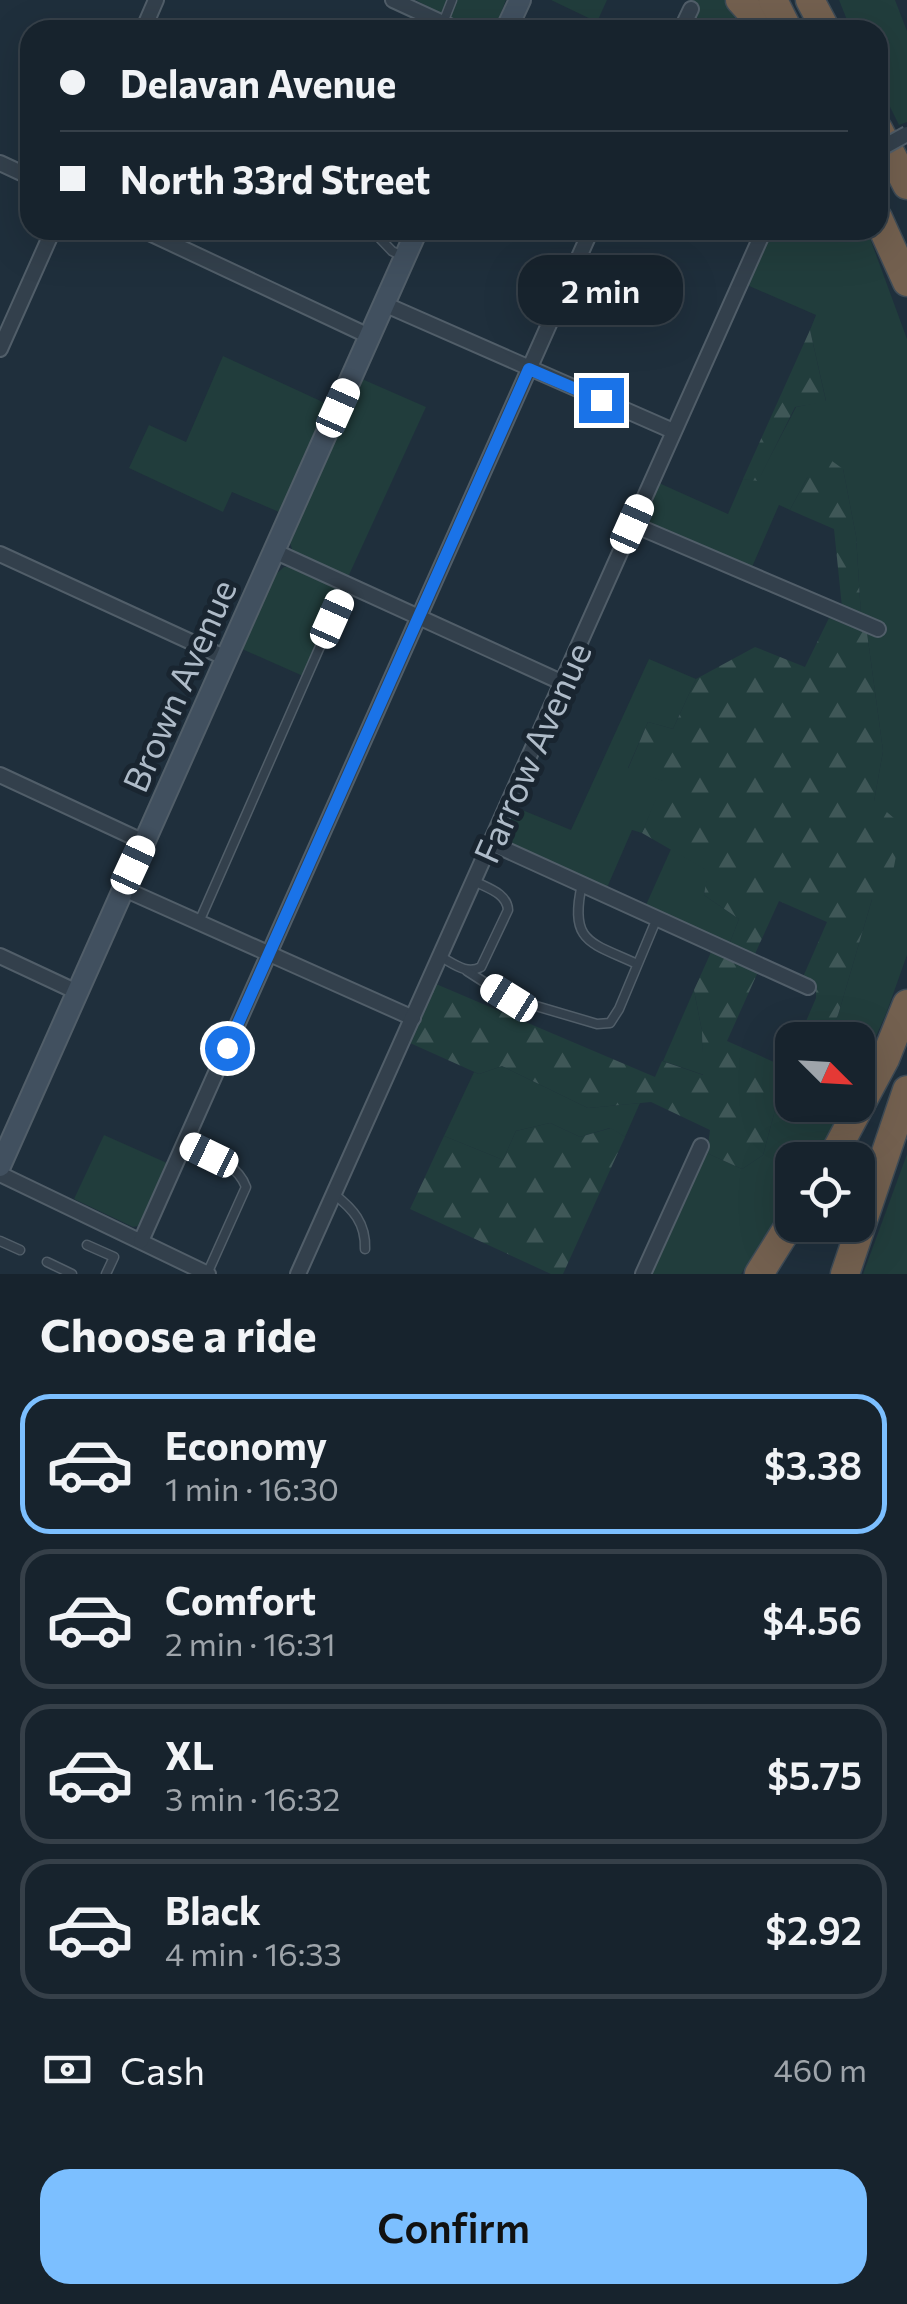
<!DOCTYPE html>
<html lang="en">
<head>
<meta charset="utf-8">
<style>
	body { margin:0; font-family:Commissioner,sans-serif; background:#202b35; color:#f1f3f6; height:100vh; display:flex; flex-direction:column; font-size:38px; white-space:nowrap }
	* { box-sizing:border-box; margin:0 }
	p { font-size:32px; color:#9ea4aa }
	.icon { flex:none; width:55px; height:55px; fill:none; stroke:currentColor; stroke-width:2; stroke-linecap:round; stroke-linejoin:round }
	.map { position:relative; height:1274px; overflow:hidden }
	.sheet { display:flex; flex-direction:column; background:#17232d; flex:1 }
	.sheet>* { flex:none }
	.top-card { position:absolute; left:20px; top:20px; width:868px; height:220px; border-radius:30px; box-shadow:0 10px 40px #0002,0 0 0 2px #364049; display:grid; align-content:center; height:220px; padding:0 40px; background:#17232d }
	.needle { width:65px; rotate:114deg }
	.buttons { position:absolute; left:775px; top:1022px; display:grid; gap:20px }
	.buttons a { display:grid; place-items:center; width:100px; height:100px; border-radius:20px; background:#17232d; box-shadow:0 10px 40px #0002,0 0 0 2px #364049; font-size:50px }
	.end { position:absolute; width:45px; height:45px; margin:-22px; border:12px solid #1a73e8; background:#fff; box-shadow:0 0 0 5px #fff }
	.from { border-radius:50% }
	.bubble { position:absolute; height:70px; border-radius:30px; background:#17232d; box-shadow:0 10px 40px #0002,0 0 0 2px #364049; font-size:32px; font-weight:600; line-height:70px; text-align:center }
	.car { position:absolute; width:30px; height:60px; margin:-30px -15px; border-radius:12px; box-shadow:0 0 8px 2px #0007; background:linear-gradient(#fff 24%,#345 0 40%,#fff 0 76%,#345 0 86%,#fff 0) }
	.top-card b { display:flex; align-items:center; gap:35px; height:95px; font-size:38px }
	.top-card b+b { border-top:2px solid #364049 }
	.top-card i { width:25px; height:25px; background:#f1f3f6 }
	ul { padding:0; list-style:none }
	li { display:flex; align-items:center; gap:30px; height:140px; margin:0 20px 15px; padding:0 20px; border:5px solid #364049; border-radius:30px }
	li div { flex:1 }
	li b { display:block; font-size:38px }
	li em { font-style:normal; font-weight:600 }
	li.current { border-color:#7cbfff }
	li>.icon { width:90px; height:90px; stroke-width:1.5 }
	h2 { padding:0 40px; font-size:45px; line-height:120px }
	.pay { display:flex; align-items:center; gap:25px; height:110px; padding:0 40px; font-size:38px }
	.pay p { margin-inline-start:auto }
	.action { display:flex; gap:20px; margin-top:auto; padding:20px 40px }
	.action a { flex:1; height:115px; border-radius:30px; background:#7cbfff; color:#111; font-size:40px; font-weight:600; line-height:115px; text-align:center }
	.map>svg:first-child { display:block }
</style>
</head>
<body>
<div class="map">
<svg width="907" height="1274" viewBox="0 0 907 1274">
	<defs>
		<pattern id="forest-firs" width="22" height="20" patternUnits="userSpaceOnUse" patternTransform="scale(2.5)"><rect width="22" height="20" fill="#213d3c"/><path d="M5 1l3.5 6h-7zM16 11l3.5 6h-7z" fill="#3f5757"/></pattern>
	</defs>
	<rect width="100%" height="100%" fill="#1f2f3c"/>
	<g fill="#213d3c">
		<path d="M 416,0 L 506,0 C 502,9 499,23 490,28 C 474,37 431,8 416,0 Z"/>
		<path d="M 551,0 L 607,0 L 597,22 Z"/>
		<path d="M 688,0 L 731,0 L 757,30 L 690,30 L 700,9 Z"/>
		<path d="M 839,0 L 895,0 L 907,31 L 907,122 L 899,125 L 878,83 L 878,30 L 851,30 Z"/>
		<path d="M 772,230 L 867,230 L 907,339 L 907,955 L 886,1014 L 858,1076 L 858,1040 L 826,1040 L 838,1015 L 872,899 L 874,801 L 883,751 L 867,633 L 881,637 L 885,627 L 861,616 L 856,536 L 843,469 L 807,478 L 790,510 L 779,505 L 752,567 L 645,525 L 642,519 L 659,483 L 728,514 L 743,479 L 758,480 L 796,407 L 826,401 L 810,330 L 816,315 L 747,285 Z"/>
		<path d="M 223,356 L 327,404 L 279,512 L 232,492 L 223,512 L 129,468 L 149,425 L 186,442 Z"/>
		<path d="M 362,379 L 426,407 L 348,577 L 293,552 L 290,543 Z"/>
		<path d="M 284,567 L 289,567 L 341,590 L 303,676 L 242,649 L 275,575 Z"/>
		<path d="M 649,659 L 696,679 L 673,729 L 648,722 L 628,768 L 664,781 L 642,833 L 632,830 L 606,890 L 504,842 L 502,835 L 515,807 L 571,830 Z"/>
		<path d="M 671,849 L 709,871 L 704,895 L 739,919 L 729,945 L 646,905 Z"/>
		<path d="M 694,990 L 702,1031 L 704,1075 L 663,1061 Z"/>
		<path d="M 502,1066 L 588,1108 L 640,1103 L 625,1137 L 610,1128 L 580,1137 L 550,1123 L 516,1131 L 503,1160 L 444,1136 L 474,1072 L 479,1074 Z"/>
		<path d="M 792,1095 L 792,1105 L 844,1105 L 815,1160 L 792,1160 L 792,1194 L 741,1274 L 650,1274 L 707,1153 L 742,1169 L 763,1155 L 775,1110 Z"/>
		<path d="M 104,1135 L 167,1163 L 138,1226 L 133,1227 L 74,1199 Z"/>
		<path d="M 907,1154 L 907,1274 L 863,1274 Z"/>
	</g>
	<g fill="url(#forest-firs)">
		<path d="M 810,330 L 826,402 L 795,407 L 758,481 L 743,479 Z"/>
		<path d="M 832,461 L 843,469 L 856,536 L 861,616 L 842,607 L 834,529 L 790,510 L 807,478 Z"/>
		<path d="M 829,618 L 867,633 L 883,751 L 874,801 L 902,825 L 891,882 L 872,899 L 838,1015 L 826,1040 L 798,1040 L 816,998 L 816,985 L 803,977 L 827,922 L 779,901 L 754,956 L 729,945 L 739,919 L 704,895 L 708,871 L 642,833 L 663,781 L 628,769 L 648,722 L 673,729 L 696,679 L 755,647 L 805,667 Z"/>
		<path d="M 712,950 L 758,972 L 727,1041 L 785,1067 L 792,1051 L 792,1095 L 775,1110 L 763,1155 L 742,1169 L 707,1153 L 710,1130 L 651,1102 L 588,1108 L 502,1066 L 479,1074 L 410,1043 L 436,984 L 655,1077 L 662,1061 L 703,1075 L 702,1031 L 694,990 Z"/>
		<path d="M 550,1123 L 580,1137 L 611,1128 L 625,1137 L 563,1274 L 551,1274 L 410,1209 L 444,1136 L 503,1160 L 516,1131 Z"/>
	</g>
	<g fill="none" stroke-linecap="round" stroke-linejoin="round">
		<defs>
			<g id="service">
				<path d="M 443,23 L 452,0"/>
				<path d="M 372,230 L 392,251 L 402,256"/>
				<path d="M 582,884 C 569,943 590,942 637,964"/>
				<path d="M 199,922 L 347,585"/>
				<path d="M 441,957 C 454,964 467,975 481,967 L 508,910 C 507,893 487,888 474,881"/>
				<path d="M 467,971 L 509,998 L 597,1024 L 610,1023 L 619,1009 L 657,918"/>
				<path d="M 184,1143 C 207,1154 237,1162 246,1187 L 207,1274"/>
				<path d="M 334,1194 C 353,1209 366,1223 365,1249"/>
				<path d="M 0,1241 L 20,1250"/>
				<path d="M 87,1245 L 114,1257 L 106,1274"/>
				<path d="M 47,1262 L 72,1274"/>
			</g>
			<g id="minor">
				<path d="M 393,0 L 458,30"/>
				<path d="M 143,30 L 156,0"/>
				<path d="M 681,30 L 691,9"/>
				<path d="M 0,163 L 30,177"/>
				<path d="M 143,230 L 371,337"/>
				<path d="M 384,304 L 673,431"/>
				<path d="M 0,349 L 53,230"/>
				<path d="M 632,524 L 878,629"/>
				<path d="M 274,551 L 561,682"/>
				<path d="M 0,554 L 226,658"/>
				<path d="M 0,775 L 144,842"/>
				<path d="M 491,843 L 808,987"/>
				<path d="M 122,888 L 413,1018"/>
				<path d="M 0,956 L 77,992"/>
				<path d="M 0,1174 L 208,1274"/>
				<path d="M 141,1241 L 591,230"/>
				<path d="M 298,1274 L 764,230"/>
				<path d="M 643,1274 L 701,1146"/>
			</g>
			<g id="secondary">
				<path d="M 506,30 L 520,0"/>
				<path d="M 0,1166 L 417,230"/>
			</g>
			<g id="motorway">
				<path d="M 740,0 L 767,30"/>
				<path d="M 773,0 L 788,30"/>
				<path d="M 810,0 L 826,30"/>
				<path d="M 878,129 L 907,185"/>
				<path d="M 878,218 L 907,282"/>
				<path d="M 831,1160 L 885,1059 L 907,1004"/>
				<path d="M 759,1274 L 792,1221"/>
				<path d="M 845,1274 L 907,1090"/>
			</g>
		</defs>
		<use href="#service" stroke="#515e69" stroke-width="11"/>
		<use href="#minor" stroke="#515e69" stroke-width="18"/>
		<use href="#secondary" stroke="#515e69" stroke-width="24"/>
		<use href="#motorway" stroke="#3e4b56" stroke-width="31"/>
		<use href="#service" stroke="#33404c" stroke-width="8"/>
		<use href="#minor" stroke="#33404c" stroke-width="14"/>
		<use href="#secondary" stroke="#41505f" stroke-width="20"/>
		<use href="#motorway" stroke="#73604f" stroke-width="28"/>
		<defs>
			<path id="minor-bridge" d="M 878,150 L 907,134"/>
		</defs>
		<use href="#minor-bridge" stroke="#515e69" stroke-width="18" stroke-linecap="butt"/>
		<use href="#minor-bridge" stroke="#33404c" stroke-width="14"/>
	</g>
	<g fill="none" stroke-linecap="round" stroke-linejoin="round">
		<path stroke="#1a73e8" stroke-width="12" d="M 227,1048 L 529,369 L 601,400"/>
	</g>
	<g text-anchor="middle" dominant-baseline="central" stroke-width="10" stroke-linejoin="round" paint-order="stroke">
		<g font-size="35" fill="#aebbc8" stroke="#192530">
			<text transform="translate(178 685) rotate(-66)">Brown Avenue</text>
			<text transform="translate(531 752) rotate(-66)">Farrow Avenue</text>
		</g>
	</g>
</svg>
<div class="buttons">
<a><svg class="needle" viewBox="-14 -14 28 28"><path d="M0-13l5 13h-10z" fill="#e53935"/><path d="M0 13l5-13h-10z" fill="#9ea4aa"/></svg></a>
<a><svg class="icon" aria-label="locate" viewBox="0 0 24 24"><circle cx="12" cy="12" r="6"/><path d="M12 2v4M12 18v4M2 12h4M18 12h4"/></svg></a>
</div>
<i class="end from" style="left:227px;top:1048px"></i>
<i class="end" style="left:601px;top:400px"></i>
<div class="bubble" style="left:518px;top:255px;width:165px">2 min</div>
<i class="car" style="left:338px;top:408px;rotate:24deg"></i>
<i class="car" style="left:632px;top:524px;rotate:24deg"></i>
<i class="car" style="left:332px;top:619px;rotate:24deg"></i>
<i class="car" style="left:133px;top:865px;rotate:25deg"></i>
<i class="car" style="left:509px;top:998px;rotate:302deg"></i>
<i class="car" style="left:209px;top:1155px;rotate:296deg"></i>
<div class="top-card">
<b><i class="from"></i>Delavan Avenue</b>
<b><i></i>North 33rd Street</b>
</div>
</div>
<section class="sheet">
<h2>Choose a ride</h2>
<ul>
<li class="current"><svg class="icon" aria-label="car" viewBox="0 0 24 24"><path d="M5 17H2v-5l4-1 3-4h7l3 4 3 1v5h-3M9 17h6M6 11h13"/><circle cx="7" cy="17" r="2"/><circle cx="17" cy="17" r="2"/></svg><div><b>Economy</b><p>1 min · 16:30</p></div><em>$3.38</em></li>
<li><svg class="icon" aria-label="car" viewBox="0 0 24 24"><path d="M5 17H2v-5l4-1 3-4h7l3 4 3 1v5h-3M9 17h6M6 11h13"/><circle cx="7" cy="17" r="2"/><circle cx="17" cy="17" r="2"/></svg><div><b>Comfort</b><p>2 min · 16:31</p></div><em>$4.56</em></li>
<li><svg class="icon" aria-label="car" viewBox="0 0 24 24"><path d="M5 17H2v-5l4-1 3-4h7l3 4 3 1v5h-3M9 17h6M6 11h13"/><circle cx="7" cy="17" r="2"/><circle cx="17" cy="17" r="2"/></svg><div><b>XL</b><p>3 min · 16:32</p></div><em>$5.75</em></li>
<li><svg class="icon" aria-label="car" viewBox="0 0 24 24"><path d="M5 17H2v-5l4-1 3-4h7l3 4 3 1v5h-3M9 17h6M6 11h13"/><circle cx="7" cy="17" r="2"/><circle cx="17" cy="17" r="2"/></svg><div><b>Black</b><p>4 min · 16:33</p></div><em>$2.92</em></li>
</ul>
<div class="pay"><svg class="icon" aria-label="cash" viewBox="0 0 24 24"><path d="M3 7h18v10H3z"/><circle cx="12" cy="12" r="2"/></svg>Cash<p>460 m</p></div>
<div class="action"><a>Confirm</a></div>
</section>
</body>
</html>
